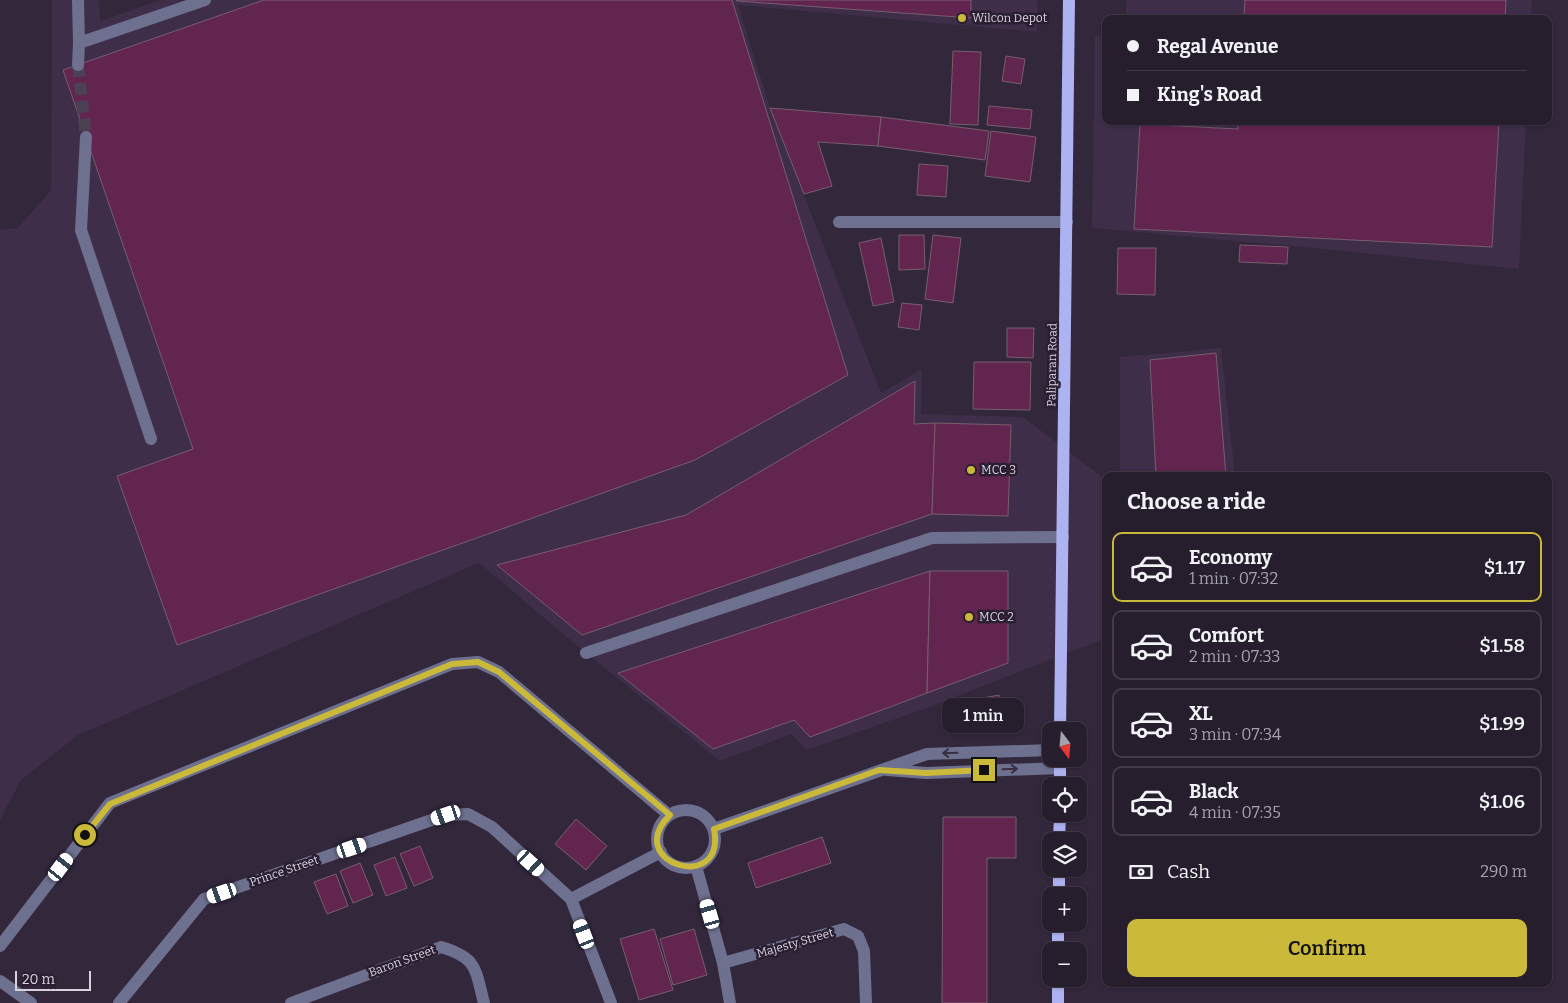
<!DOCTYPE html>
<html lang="en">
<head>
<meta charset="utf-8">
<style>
	body { margin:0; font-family:Bitter,serif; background:#2e2635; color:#f1f3f6; height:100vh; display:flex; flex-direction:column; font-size:19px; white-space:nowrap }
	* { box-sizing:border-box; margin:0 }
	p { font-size:16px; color:#a4a2aa }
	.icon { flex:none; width:28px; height:28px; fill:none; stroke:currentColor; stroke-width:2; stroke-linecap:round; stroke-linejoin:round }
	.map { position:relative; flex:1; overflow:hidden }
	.sheet { position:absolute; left:1102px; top:472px; width:450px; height:515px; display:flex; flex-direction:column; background:#261d2d; border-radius:10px; box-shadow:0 1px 4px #0004,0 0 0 1px #423b49 }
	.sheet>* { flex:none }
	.top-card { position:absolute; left:1102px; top:15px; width:450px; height:110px; border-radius:10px; box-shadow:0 1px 4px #0004,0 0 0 1px #423b49; display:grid; align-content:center; height:110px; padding:0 25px; background:#261d2d }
	.needle { width:32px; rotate:164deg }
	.fabs { position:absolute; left:1042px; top:722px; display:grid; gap:10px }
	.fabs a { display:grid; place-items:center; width:45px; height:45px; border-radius:10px; background:#261d2d; box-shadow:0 1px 4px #0004,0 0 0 1px #423b49; font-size:25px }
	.scale { position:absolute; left:15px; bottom:12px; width:76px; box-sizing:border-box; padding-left:5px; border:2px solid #d8d1de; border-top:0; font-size:14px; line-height:18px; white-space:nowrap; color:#d8d1de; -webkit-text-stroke:4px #291e32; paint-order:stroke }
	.end { position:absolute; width:22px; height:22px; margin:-11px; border:6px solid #cbba39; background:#111; box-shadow:0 0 0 2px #111 }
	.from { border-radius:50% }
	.bubble { position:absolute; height:35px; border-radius:10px; background:#261d2d; box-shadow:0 1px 4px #0004,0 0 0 1px #423b49; font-size:16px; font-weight:600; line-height:35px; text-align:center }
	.car { position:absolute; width:15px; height:30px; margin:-15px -8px; border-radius:6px; box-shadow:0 0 4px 1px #0007; background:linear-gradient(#fff 24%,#345 0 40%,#fff 0 76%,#345 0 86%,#fff 0) }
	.top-card b { display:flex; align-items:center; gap:18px; height:48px; font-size:19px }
	.top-card b+b { border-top:1px solid #423b49 }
	.top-card i { width:12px; height:12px; background:#f1f3f6 }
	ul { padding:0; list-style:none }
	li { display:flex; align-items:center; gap:15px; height:70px; margin:0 10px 8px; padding:0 15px; border:2px solid #423b49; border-radius:10px }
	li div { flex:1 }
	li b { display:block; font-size:19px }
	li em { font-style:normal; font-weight:600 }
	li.current { border-color:#cbba39 }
	li>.icon { width:45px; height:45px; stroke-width:1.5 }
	h2 { padding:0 25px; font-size:22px; line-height:60px }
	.pay { display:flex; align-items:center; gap:12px; height:55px; padding:0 25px; font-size:19px }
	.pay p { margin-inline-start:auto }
	.primary-button { display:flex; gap:10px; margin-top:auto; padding:10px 25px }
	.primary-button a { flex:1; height:58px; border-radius:10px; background:#cbba39; color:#111; font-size:20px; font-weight:600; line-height:58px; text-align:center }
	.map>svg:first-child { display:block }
</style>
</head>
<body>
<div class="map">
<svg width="1568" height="1003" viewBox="0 0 1568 1003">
	<rect width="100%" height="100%" fill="#33273c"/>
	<g fill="#3e2e49">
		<path d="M 52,0 L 99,0 L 100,21 L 161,0 L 1038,0 L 1037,32 L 738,5 L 770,108 L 881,393 L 922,369 L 921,414 L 1023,417 L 1106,480 L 1106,638 L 927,708 L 806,750 L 791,734 L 720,761 L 586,653 L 479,563 L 78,735 L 21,780 L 0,820 L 0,230 L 18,228 L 51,190 Z"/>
		<path d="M 1126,0 L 1532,0 L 1531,19 L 1126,19 Z"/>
		<path d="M 1095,36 L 1106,37 L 1106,121 L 1526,121 L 1519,269 L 1313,248 L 1092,228 Z"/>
		<path d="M 1221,348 L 1235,476 L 1120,476 L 1120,357 Z"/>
	</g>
	<g fill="#622550" stroke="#775e6e">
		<path d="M 264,0 L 732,0 L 848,375 L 695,460 L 177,645 L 117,476 L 193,449 L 63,70 Z"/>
		<path d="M 736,0 L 971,0 L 971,18 L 737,1 Z"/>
		<path d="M 1245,0 L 1506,0 L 1505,19 L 1244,19 Z"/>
		<path d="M 953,51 L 981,52 L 978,125 L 950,124 Z"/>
		<path d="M 1006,56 L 1025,59 L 1021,84 L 1002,81 Z"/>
		<path d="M 989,106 L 1032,110 L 1030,129 L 987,125 Z"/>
		<path d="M 770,108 L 881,117 L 878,146 L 818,142 L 832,186 L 804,194 Z"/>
		<path d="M 881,117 L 989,131 L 985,160 L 878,146 Z"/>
		<path d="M 1238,121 L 1499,121 L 1492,247 L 1134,229 L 1140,124 L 1238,129 Z"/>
		<path d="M 991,131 L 1036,137 L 1030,182 L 985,176 Z"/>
		<path d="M 919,164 L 948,166 L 946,197 L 917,195 Z"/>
		<path d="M 899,235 L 924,235 L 925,269 L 899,270 Z"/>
		<path d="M 933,235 L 961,238 L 953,303 L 925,299 Z"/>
		<path d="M 881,238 L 894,302 L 873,306 L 859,243 Z"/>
		<path d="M 1240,245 L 1288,247 L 1287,264 L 1239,262 Z"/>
		<path d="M 1118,248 L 1156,248 L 1155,295 L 1117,294 Z"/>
		<path d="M 902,303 L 922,305 L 919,330 L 898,327 Z"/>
		<path d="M 1007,328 L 1034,328 L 1033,358 L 1007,357 Z"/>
		<path d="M 1216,353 L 1226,476 L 1156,476 L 1150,360 Z"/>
		<path d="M 974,362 L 1031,362 L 1030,410 L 973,409 Z"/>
		<path d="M 915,381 L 914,424 L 935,423 L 932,514 L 582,635 L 497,565 L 686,515 Z"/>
		<path d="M 935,423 L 1011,425 L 1008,516 L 932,514 Z"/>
		<path d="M 930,571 L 927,693 L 810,737 L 794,720 L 713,749 L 618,673 Z"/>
		<path d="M 930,571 L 1008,571 L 1008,663 L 927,693 Z"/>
		<path d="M 999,695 L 1005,730 L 959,728 L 957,703 Z"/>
		<path d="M 943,817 L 1016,817 L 1016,858 L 987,858 L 987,1003 L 942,1003 Z"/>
		<path d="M 576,819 L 607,846 L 586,870 L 555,844 Z"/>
		<path d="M 822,837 L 831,863 L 756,888 L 748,863 Z"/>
		<path d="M 420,846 L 433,878 L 414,886 L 400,854 Z"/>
		<path d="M 395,857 L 407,888 L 386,896 L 374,865 Z"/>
		<path d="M 360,863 L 373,895 L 353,903 L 340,871 Z"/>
		<path d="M 336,874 L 348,906 L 327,914 L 314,882 Z"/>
		<path d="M 654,929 L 673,990 L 639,1000 L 620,939 Z"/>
		<path d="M 694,929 L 707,975 L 673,985 L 660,939 Z"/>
	</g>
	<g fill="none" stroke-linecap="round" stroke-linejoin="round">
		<path stroke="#4c4054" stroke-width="12" stroke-dasharray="12 6" stroke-linecap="butt" d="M 78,65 L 86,137"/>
		<g stroke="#6d708e" stroke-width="12">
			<path d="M 79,43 L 205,0"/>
			<path d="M 78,65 L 79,43 L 78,0"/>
			<path d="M 86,137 L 81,230 L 151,439"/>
			<path d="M 839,222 L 1067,222"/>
			<path d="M 586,653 L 932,538 L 1063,537"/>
			<path d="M 887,770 L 926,773 L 1060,768"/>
			<circle cx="686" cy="839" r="29"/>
			<path d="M 714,829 L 927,754 L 1051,750"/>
			<path d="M 696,866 L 723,963 L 730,1003"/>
			<path d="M 571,899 L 661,852"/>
			<path d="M 0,946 L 110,803 L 452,664 L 478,662 L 499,672 L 669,815"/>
			<path d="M 723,963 L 844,929 L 858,936 L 864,951 L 866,1003"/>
			<path d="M 0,981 L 31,1003"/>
			<path d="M 119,1003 L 204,899 L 446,815 L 468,814 L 492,827 L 571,899 L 611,1003"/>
			<path d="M 291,1003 L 441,947 C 478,958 475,969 484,1003"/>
		</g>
		<g stroke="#adb3f0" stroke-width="12">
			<path d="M 1060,731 L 1069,0"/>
			<path d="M 1060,786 L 1060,759"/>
			<path d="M 1059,841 L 1060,814"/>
			<path d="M 1059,896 L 1059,869"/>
			<path d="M 1058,951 L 1058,924"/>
			<path d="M 1058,1003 L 1058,979"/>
		</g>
	</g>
	<defs><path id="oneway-shaft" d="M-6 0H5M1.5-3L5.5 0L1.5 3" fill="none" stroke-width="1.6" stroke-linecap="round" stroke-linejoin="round" transform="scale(1.25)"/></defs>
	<g stroke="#372e44">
		<use href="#oneway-shaft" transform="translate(950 753) rotate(178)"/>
		<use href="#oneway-shaft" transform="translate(1010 769) rotate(-2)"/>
	</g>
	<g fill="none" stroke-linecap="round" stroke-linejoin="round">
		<path stroke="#cbba39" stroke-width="6" d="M 85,835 L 110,804 L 452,664 L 478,662 L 499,672 L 670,815 C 621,863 727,895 714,829 L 879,770 L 926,773 L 984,770"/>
	</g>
	<g fill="#cbba39" stroke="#291e32" stroke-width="2">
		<circle cx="962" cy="18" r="5"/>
		<circle cx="971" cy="470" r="5"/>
		<circle cx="969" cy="617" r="5"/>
	</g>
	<g text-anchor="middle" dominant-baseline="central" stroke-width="5" stroke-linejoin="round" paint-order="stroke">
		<g font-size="12" fill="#d8d1de" stroke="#291e32" text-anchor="start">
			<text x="972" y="18">Wilcon Depot</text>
			<text x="981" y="470">MCC 3</text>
			<text x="979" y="617">MCC 2</text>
		</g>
		<g font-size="12" fill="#d8d1de" stroke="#291e32">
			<text transform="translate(1052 365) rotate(-89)">Paliparan Road</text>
			<text transform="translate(284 871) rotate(-19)">Prince Street</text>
			<text transform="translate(795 943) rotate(-16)">Majesty Street</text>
			<text transform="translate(402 961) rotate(-20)">Baron Street</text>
		</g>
	</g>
</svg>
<div class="fabs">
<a><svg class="needle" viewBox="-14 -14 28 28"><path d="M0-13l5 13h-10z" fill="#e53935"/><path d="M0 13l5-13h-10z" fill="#a4a2aa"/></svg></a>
<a><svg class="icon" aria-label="locate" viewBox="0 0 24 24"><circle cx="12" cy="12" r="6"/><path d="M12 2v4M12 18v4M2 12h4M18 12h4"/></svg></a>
<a><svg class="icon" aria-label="layers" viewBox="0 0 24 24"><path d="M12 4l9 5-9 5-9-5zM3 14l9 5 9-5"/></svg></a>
<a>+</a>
<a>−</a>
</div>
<div class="scale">20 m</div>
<i class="end from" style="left:85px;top:835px"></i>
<i class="end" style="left:984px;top:770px"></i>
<div class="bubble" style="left:942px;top:698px;width:82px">1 min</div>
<i class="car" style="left:446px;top:815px;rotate:251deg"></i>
<i class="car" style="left:352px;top:848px;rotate:71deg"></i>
<i class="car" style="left:531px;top:863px;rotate:132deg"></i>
<i class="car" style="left:61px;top:867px;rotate:37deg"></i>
<i class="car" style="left:222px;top:893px;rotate:251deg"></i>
<i class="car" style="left:710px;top:914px;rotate:344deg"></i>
<i class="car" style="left:584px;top:934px;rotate:339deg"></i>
<div class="top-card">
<b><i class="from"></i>Regal Avenue</b>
<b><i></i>King's Road</b>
</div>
<section class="sheet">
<h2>Choose a ride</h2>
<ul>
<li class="current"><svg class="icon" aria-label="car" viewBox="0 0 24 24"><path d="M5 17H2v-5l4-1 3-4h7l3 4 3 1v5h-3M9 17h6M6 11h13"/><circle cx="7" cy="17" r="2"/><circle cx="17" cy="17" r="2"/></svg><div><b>Economy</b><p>1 min · 07:32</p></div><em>$1.17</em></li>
<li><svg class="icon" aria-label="car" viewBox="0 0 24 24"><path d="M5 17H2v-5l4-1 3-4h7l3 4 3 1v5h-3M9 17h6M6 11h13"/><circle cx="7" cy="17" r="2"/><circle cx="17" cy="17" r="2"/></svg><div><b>Comfort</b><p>2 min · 07:33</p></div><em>$1.58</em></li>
<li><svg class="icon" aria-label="car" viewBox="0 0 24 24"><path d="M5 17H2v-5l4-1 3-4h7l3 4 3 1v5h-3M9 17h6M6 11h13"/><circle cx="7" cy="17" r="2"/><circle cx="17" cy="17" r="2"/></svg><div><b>XL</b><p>3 min · 07:34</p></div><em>$1.99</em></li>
<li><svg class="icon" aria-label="car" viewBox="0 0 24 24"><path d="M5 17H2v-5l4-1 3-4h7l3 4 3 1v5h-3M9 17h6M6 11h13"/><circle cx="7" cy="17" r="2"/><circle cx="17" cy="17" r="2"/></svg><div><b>Black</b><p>4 min · 07:35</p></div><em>$1.06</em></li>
</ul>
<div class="pay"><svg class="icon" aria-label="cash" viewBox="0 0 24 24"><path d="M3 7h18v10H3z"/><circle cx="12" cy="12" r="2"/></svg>Cash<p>290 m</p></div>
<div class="primary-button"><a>Confirm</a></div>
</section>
</div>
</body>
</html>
